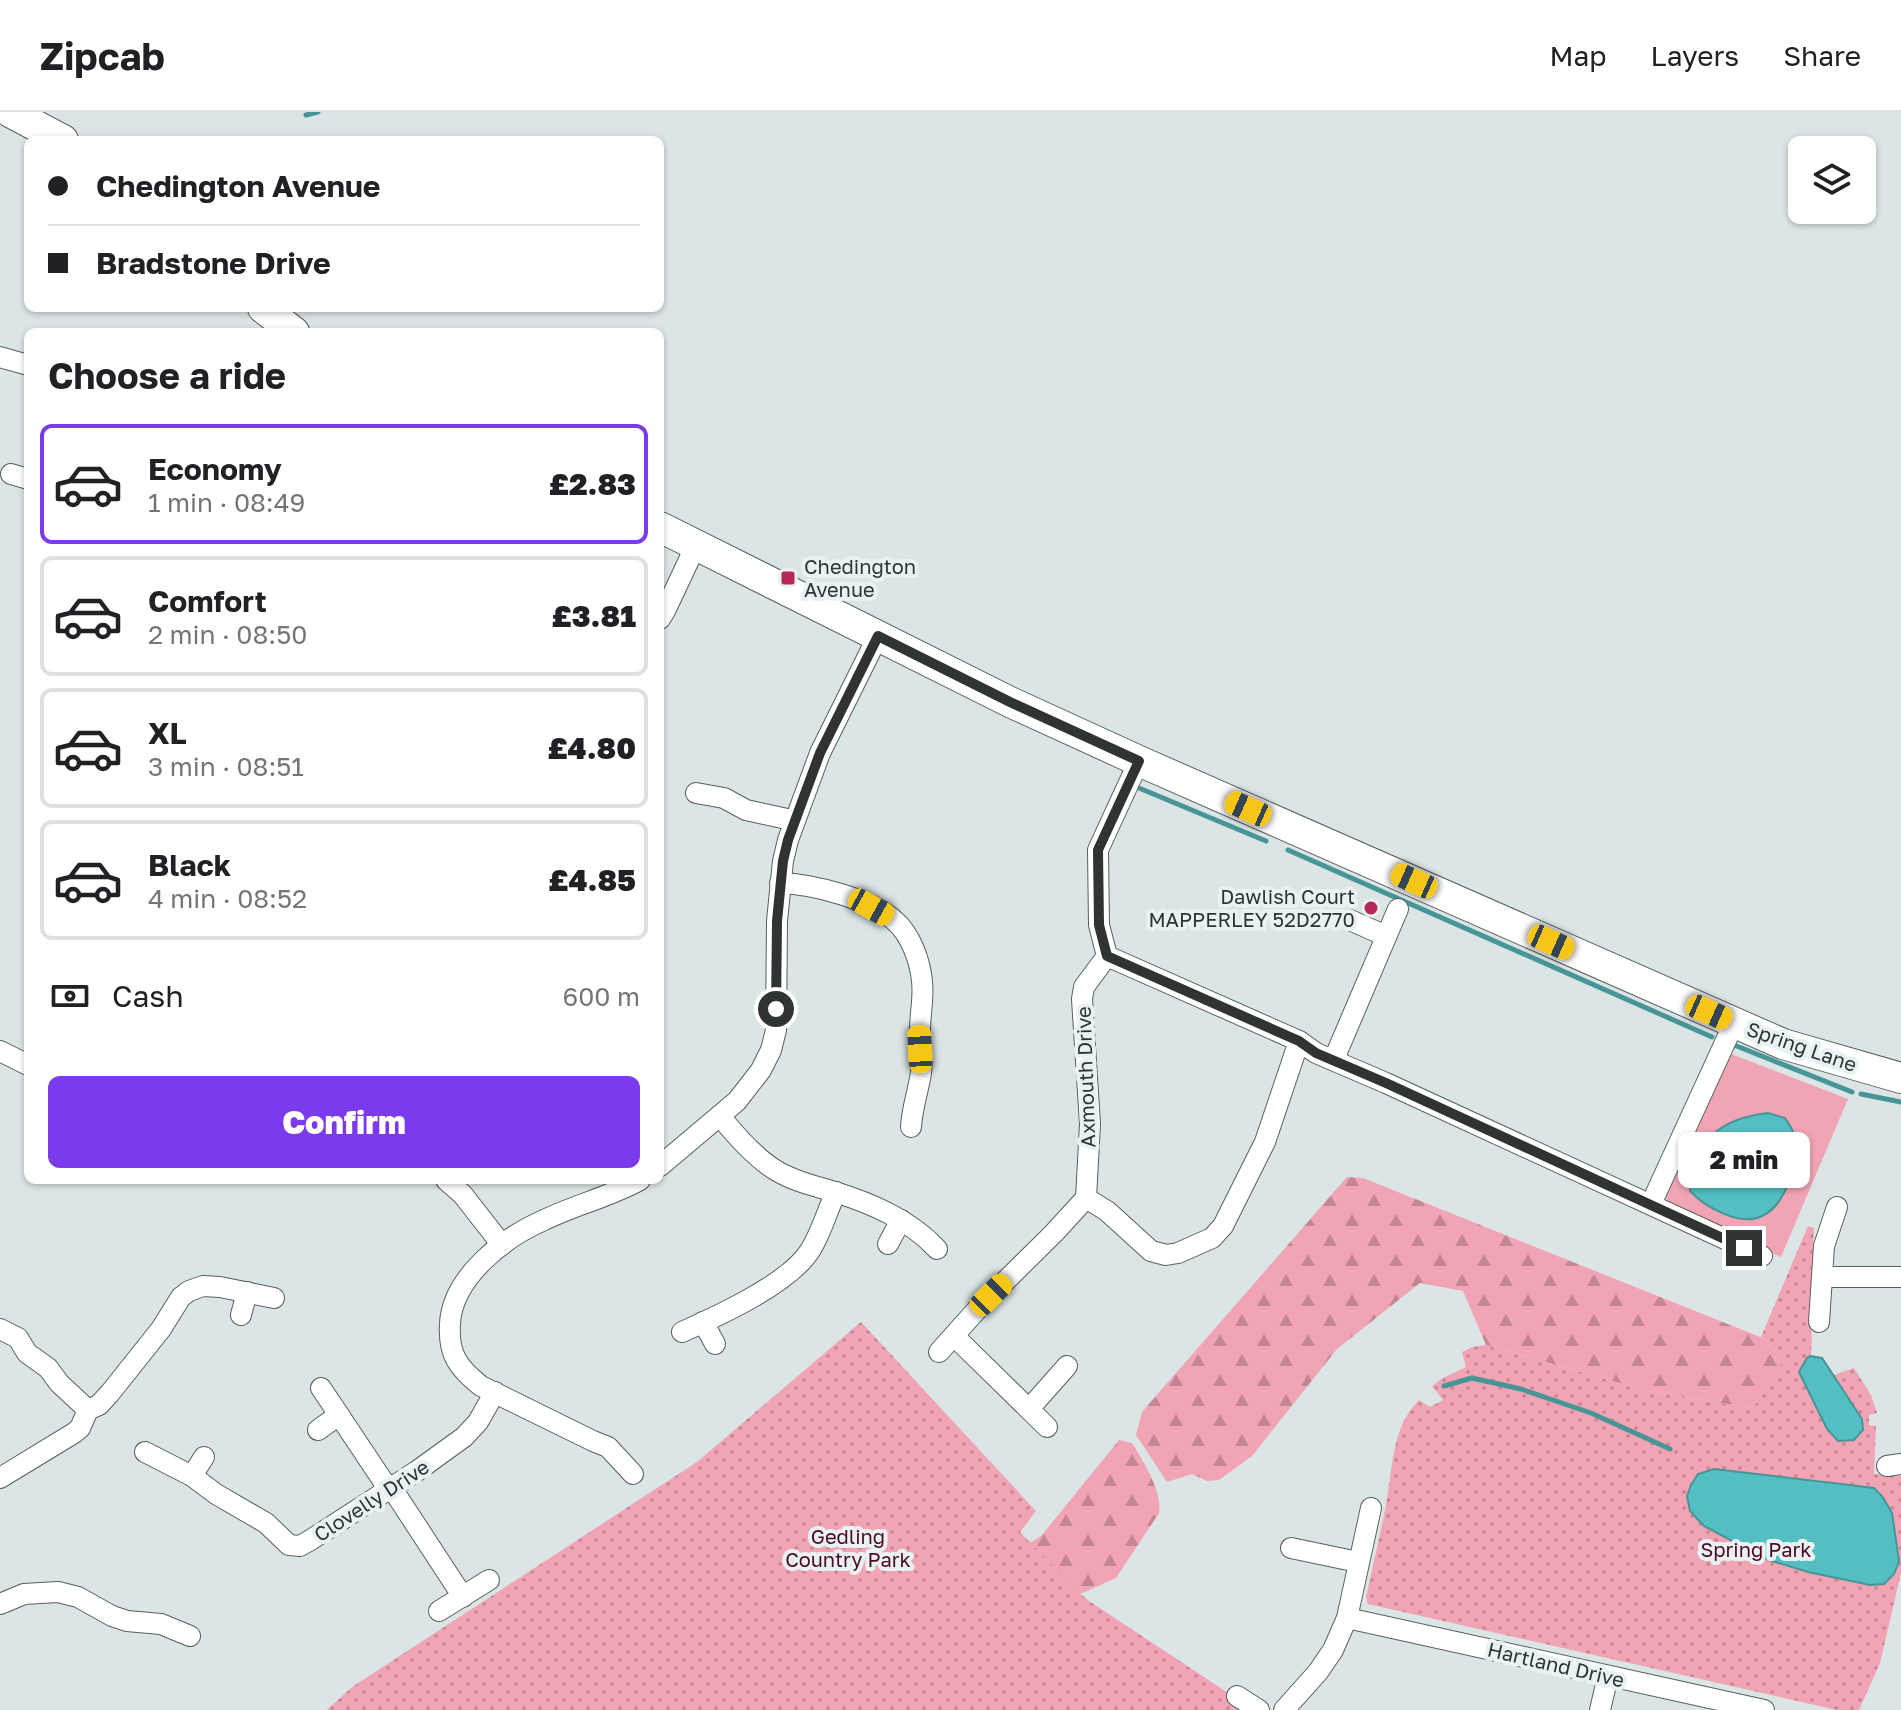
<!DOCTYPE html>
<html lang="en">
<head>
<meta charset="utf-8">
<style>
	body { margin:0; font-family:"Golos Text",sans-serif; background:#f6f6f6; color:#202124; height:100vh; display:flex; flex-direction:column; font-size:30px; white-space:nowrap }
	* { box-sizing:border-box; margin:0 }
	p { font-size:26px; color:#757577 }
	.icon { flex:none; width:44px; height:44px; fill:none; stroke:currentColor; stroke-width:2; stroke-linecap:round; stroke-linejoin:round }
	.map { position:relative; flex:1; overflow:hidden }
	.details { position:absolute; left:24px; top:216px; width:640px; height:856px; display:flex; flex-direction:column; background:#fff; border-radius:12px; box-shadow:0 2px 6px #0004 }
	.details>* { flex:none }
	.guide { position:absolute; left:24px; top:24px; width:640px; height:176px; border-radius:12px; box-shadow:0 2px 6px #0004; display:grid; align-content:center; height:176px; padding:0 24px; background:#fff }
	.controls { position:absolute; left:1788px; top:24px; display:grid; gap:16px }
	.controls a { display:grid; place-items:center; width:88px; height:88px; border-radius:12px; background:#fff; box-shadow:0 2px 6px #0004; font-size:40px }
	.end { position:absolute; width:36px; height:36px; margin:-18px; border:10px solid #2f3333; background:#fff; box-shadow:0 0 0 4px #fff }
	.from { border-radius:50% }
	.bubble { position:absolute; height:56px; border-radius:12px; background:#fff; box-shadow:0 2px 6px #0004; font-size:26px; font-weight:800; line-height:56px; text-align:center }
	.car { position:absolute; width:24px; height:48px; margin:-24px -12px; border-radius:10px; box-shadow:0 0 6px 2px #0007; background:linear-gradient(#f5c518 24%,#345 0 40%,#f5c518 0 76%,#345 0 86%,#f5c518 0) }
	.guide b { display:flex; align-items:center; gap:28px; height:76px; font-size:30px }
	.guide b+b { border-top:2px solid #e0e0e0 }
	.guide i { width:20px; height:20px; background:#202124 }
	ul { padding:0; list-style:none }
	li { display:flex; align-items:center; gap:24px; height:120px; margin:0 16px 12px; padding:0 8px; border:4px solid #e0e0e0; border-radius:12px }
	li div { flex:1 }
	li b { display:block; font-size:30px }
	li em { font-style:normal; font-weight:800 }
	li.on { border-color:#7c3aed }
	li>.icon { width:72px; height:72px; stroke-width:1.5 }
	h2 { padding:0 24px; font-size:36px; line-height:96px }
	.pay { display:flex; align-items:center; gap:20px; height:88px; padding:0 24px; font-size:30px }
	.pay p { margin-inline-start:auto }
	.button { display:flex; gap:16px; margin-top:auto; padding:16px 24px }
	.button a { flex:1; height:92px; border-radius:12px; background:#7c3aed; color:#fff; font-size:32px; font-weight:800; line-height:92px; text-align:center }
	header { display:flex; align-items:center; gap:48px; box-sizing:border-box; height:112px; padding:0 40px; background:#fff; border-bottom:2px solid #e0e0e0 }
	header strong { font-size:38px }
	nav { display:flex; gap:44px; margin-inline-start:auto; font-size:28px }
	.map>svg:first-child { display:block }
</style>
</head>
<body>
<header>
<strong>Zipcab</strong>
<nav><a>Map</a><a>Layers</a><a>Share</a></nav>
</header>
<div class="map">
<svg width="1901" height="1598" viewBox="0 0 1901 1598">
	<defs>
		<pattern id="forest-firs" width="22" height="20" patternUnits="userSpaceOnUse" patternTransform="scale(2)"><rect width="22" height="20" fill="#f1a4b3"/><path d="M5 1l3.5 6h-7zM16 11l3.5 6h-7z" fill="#c48692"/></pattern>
		<pattern id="park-dots" width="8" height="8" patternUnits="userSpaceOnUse" patternTransform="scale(2)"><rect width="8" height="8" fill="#f1a4b3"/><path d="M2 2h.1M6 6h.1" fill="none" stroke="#c48692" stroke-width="1.8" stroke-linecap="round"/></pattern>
	</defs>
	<rect width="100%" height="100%" fill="#dce5e5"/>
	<path fill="#f1a4b3" d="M 1726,940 L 1848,987 L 1781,1145 L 1765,1138 L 1766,1134 L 1668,1090 L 1664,1081 Z"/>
	<g fill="url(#forest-firs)">
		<path d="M 1347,1065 L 1363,1066 L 1765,1227 L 1783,1249 L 1753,1296 L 1647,1279 L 1486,1233 L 1463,1179 L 1420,1171 L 1337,1237 L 1252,1344 L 1219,1368 L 1207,1369 L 1192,1362 L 1167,1370 L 1136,1323 L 1142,1300 Z"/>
		<path d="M 1119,1328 L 1132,1331 C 1143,1349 1163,1380 1159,1401 L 1116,1466 L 1085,1480 L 1060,1487 L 1018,1420 L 1027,1429 L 1032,1430 L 1042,1423 Z"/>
	</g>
	<g fill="url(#park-dots)">
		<path d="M 1808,1114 L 1814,1116 L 1809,1207 L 1812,1226 L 1811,1243 L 1822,1246 L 1834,1263 L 1854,1256 L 1871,1283 L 1877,1301 L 1869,1303 L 1869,1313 L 1876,1314 L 1874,1362 L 1901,1364 L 1901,1461 L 1880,1551 L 1859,1598 L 1837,1598 L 1368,1492 L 1366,1485 C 1373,1454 1380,1423 1386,1393 C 1393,1356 1391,1316 1419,1288 L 1430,1295 L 1443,1288 L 1432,1274 L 1443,1266 L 1466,1255 L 1462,1240 L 1472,1235 L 1486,1233 L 1647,1279 L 1753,1296 L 1783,1249 L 1765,1227 L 1761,1225 Z"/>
		<path d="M 861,1210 L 1036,1399 L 1020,1420 L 1075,1477 L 1089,1489 L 1254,1598 L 327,1598 L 352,1575 L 697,1350 Z"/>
	</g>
	<g fill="#53bfc2" stroke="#489597" stroke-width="2">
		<path d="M 1768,1001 L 1785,1006 C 1788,1011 1792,1016 1794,1022 C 1801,1045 1786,1094 1762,1104 C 1740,1115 1705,1095 1690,1079 C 1691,1030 1721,1006 1768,1001 Z"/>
		<path d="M 1810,1244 L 1822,1246 L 1862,1307 L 1863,1318 L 1854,1328 L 1838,1329 L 1827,1317 L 1799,1260 L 1807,1246 Z"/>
		<path d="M 1714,1357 L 1874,1376 L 1882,1384 L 1892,1401 L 1899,1449 L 1894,1462 L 1884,1472 L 1870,1473 L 1808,1460 L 1766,1447 L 1704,1414 L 1690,1399 L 1687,1384 L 1691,1373 L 1698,1362 Z"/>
	</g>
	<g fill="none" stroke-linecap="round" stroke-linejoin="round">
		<g stroke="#489597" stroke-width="5">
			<path d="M 306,3 L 318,0"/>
			<path d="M 1139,676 L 1266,729"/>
			<path d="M 1288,738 L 1712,925"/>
			<path d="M 1734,933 L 1852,980"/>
			<path d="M 1861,982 L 1901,990"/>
			<path d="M 1444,1274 L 1472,1266 L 1521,1277 L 1591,1301 L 1670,1337"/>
		</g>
		<defs>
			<g id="street">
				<path d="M 0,245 L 28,253"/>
				<path d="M 11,362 L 28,367"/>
				<path d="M 660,507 L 665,499 L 696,433"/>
				<path d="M 696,681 L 724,686 L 746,698 L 787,707 L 794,711"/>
				<path d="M 780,771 C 813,772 871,787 895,809 C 911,823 920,849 922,869 C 924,885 920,902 920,918 C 919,932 923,947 921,961 C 918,980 912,996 911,1015"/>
				<path d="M 1350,808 L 1386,824"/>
				<path d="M 1107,844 L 1299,929 L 1316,941 L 1386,971 L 1762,1144"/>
				<path d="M 0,939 L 28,953"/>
				<path d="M 1334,947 L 1398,797"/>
				<path d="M 720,1004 C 736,1024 755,1046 777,1059 C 795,1070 816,1074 835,1080 C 873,1092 910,1108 937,1137"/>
				<path d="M 660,1054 L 737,989 L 761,958 L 771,938 L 776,918 L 777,809 L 783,749 L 788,728 L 820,641 L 878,524"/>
				<path d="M 446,1068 L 463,1083 L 502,1133"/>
				<path d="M 1086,1086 L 1107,1099 L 1151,1139 L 1166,1143 L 1178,1141 L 1212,1126 L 1223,1114 L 1265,1030 L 1299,929"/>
				<path d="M 1651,1092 L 1734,911"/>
				<path d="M 888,1132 L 901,1108"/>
				<path d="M 1822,1165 L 1901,1165"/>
				<path d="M 241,1203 L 247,1180"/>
				<path d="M 703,1210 L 715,1232"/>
				<path d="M 1819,1210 L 1824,1134 L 1837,1095"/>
				<path d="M 0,1217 L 18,1226 L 27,1241 L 48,1256 L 59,1271 L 88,1298"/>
				<path d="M 682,1220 C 718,1204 791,1171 811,1137 C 822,1119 827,1099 836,1080"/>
				<path d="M 954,1224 L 1047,1315"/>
				<path d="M 939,1240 L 982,1192 L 1054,1121 L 1086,1086 L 1090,1012 L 1082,887 L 1084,875 L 1107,844 L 1099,813 L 1098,738 L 1139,649"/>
				<path d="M 321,1276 L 383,1369 L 395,1381 L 463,1485"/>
				<path d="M 1029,1297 L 1067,1254"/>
				<path d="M 318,1318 L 339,1303"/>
				<path d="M 145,1340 L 192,1364 L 216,1382 L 266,1411 L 289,1433 L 300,1434 L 309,1429 L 417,1359 L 464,1325 L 478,1310 L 495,1280"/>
				<path d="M 1887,1354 L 1901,1352"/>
				<path d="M 633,1362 L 608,1335 L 593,1329 L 481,1274 C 458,1256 448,1242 450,1212 C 452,1165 505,1125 544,1108 C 575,1093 609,1085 640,1068"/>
				<path d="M 192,1364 L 204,1345"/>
				<path d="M 0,1366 L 74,1321 L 80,1316 L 88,1298 L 99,1293 L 110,1281 L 161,1217 L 181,1185 L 189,1179 L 203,1174 L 220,1175 L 274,1186"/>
				<path d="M 1291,1436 L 1358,1450"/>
				<path d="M 0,1492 L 24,1482 L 58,1480 L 78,1485 L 112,1504 L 127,1509 L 161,1512 L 190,1524"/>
				<path d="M 439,1499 L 489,1468"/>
				<path d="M 1347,1506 L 1764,1598"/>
				<path d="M 1237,1584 L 1259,1598"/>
				<path d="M 1284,1598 L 1318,1560 L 1333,1538 L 1347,1506 L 1371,1396"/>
				<path d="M 1600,1598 L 1608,1564"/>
			</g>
			<g id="secondary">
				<path d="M 10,0 L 63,28"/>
				<path d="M 263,196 L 294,220"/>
				<path d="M 660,415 L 1010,590 L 1139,649 L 1783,932 L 1901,966"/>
			</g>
		</defs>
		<use href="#street" stroke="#575f5f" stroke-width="22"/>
		<use href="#secondary" stroke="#575f5f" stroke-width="32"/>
		<use href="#street" stroke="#fff" stroke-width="20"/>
		<use href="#secondary" stroke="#fff" stroke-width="30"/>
	</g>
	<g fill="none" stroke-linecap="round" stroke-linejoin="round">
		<path stroke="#2f3333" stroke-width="10" d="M 776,897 L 777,809 L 783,749 L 788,728 L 820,641 L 878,524 L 1010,590 L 1139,649 L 1098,738 L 1099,813 L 1107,844 L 1299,929 L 1316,941 L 1386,971 L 1744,1136"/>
	</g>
	<g fill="#b62859" stroke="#e9f2f2" stroke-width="3">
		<rect x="780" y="458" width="16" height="16" rx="4"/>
		<circle cx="1371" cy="796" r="8"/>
	</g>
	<g text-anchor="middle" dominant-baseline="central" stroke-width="8" stroke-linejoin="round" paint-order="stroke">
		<g font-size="20" fill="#2f3333" stroke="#e9f2f2" text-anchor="start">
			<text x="804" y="454">Chedington<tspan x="804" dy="23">Avenue</tspan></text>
			<text x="1355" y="784" text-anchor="end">Dawlish Court<tspan x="1355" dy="23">MAPPERLEY 52D2770</tspan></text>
		</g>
		<g font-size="20" fill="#2f3333" stroke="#e9f2f2">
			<text transform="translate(1802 934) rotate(19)">Spring Lane</text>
			<text transform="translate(1085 965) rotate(-92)">Axmouth Drive</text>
			<text transform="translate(371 1388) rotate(-33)">Clovelly Drive</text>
			<text transform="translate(1556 1552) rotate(13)">Hartland Drive</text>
		</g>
		<g font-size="20" fill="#4f0721" stroke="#e9f2f2">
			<text x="848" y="1424">Gedling<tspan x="848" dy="23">Country Park</tspan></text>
			<text x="1756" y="1437">Spring Park</text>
		</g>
	</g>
</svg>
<div class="controls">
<a><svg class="icon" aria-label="layers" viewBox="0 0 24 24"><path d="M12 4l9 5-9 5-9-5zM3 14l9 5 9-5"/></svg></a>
</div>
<i class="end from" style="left:776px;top:897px"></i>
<i class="end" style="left:1744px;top:1136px"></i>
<div class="bubble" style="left:1678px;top:1020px;width:132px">2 min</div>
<i class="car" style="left:1248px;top:697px;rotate:294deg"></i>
<i class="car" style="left:1414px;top:769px;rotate:294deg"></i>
<i class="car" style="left:871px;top:795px;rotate:119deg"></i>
<i class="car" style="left:1551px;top:830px;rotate:114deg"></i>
<i class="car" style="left:1709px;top:900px;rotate:114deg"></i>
<i class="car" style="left:920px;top:937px;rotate:357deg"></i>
<i class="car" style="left:991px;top:1183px;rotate:45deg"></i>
<div class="guide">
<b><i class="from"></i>Chedington Avenue</b>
<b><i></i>Bradstone Drive</b>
</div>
<section class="details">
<h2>Choose a ride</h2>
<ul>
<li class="on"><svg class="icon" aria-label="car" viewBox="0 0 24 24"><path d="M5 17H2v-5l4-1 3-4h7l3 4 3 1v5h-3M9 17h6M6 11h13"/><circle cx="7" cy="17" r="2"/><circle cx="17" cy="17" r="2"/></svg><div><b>Economy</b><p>1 min · 08:49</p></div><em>£2.83</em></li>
<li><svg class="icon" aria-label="car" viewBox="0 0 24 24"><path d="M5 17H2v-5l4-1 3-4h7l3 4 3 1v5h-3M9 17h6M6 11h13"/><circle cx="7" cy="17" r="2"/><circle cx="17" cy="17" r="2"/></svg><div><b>Comfort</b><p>2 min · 08:50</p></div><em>£3.81</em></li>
<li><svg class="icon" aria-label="car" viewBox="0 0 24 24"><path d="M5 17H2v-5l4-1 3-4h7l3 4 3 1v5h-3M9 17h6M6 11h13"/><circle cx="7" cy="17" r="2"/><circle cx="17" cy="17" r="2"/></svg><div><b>XL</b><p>3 min · 08:51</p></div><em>£4.80</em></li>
<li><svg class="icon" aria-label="car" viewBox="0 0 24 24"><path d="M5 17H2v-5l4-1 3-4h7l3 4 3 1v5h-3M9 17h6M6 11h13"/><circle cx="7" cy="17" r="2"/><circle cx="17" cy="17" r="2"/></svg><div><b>Black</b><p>4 min · 08:52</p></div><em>£4.85</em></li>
</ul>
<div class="pay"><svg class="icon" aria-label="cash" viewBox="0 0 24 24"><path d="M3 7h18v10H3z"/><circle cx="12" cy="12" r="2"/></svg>Cash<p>600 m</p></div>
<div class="button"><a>Confirm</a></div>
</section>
</div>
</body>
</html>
